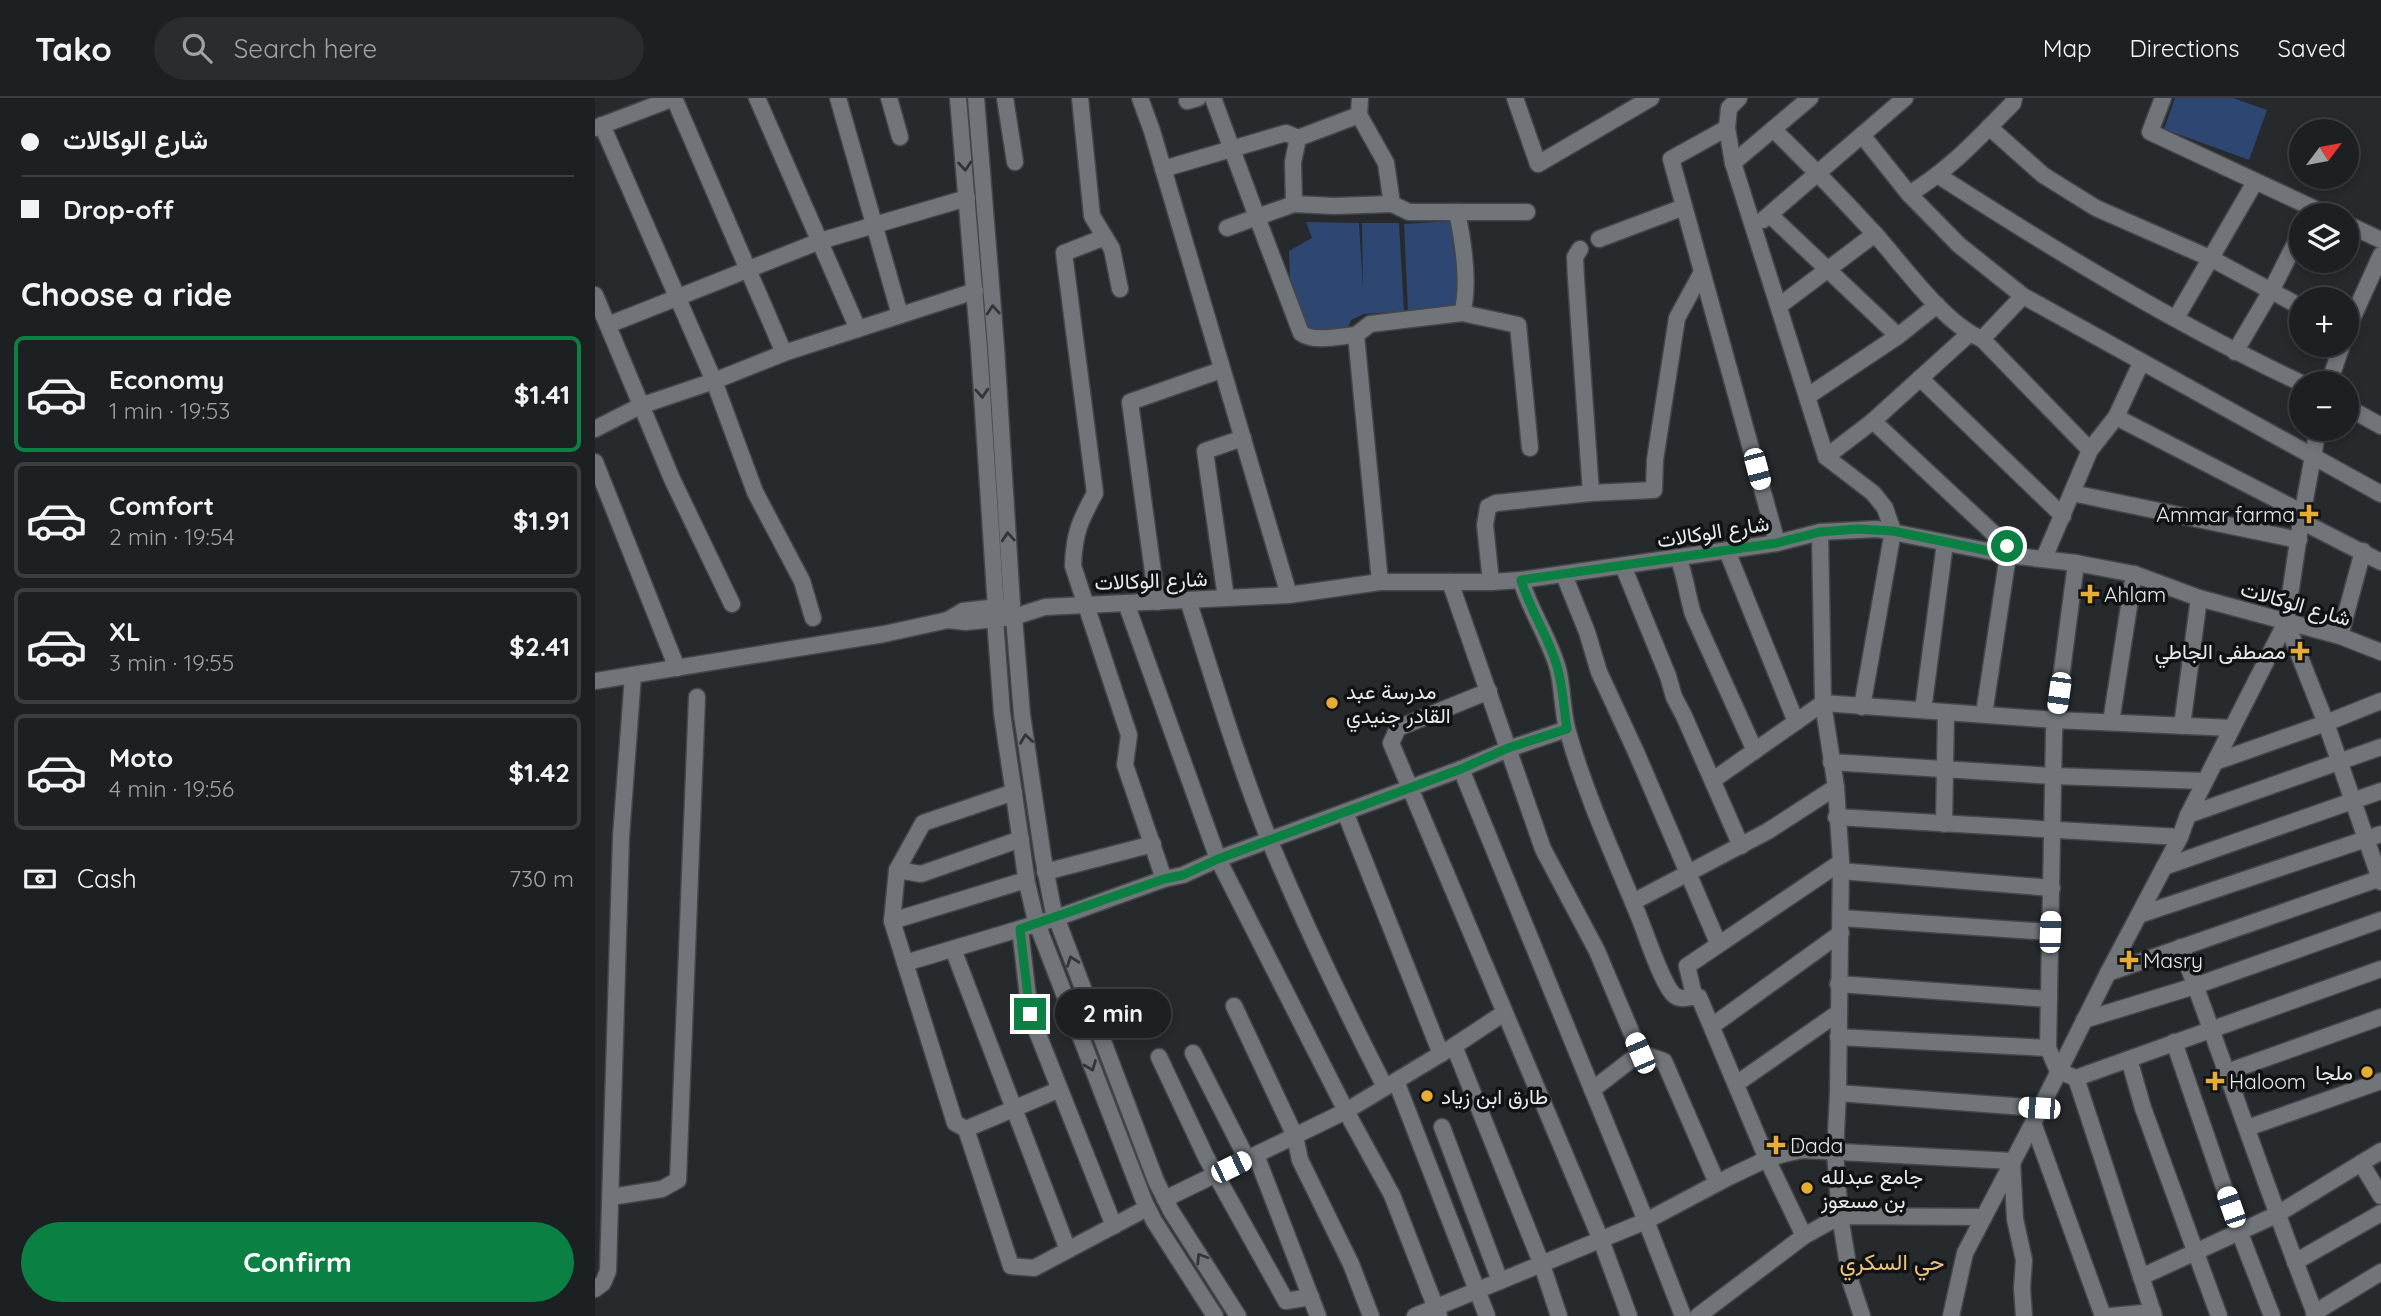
<!DOCTYPE html>
<html lang="en">
<head>
<meta charset="utf-8">
<style>
	body { margin:0; font-family:Quicksand,Vazirmatn,sans-serif; background:#2a2d2f; color:#f1f3f6; height:100vh; display:flex; flex-direction:column; font-size:26px; white-space:nowrap }
	* { box-sizing:border-box; margin:0 }
	p { font-size:23px; color:#a0a3a5 }
	.icon { flex:none; width:38px; height:38px; fill:none; stroke:currentColor; stroke-width:2; stroke-linecap:round; stroke-linejoin:round }
	.map { position:relative; flex:1; overflow:hidden }
	.side { display:flex; flex-direction:column; background:#1d2022; width:595px }
	.side>* { flex:none }
	.guide { display:grid; align-content:center; height:154px; padding:0 21px; background:#1d2022 }
	.needle { width:46px; rotate:58deg }
	.controls { position:absolute; left:1694px; top:21px; display:grid; gap:14px }
	.controls a { display:grid; place-items:center; width:70px; height:70px; border-radius:50%; background:#1d2022; box-shadow:0 4px 10px #0003,0 0 0 2px #3b3e40; font-size:35px }
	.end { position:absolute; width:32px; height:32px; margin:-16px; border:9px solid #0b8043; background:#fff; box-shadow:0 0 0 4px #fff }
	.from { border-radius:50% }
	.bubble { position:absolute; height:49px; border-radius:24px; background:#1d2022; box-shadow:0 4px 10px #0003,0 0 0 2px #3b3e40; font-size:23px; font-weight:800; line-height:49px; text-align:center }
	.car { position:absolute; width:21px; height:42px; margin:-21px -10px; border-radius:9px; box-shadow:0 0 5px 2px #0007; background:linear-gradient(#fff 24%,#345 0 40%,#fff 0 76%,#345 0 86%,#fff 0) }
	.guide b { display:flex; align-items:center; gap:24px; height:66px; font-size:26px }
	.guide b+b { border-top:2px solid #3b3e40 }
	.guide i { width:18px; height:18px; background:#f1f3f6 }
	ul { padding:0; list-style:none }
	li { display:flex; align-items:center; gap:21px; height:116px; margin:0 14px 10px; padding:0 7px; border:4px solid #3b3e40; border-radius:10px }
	li div { flex:1 }
	li b { display:block; font-size:26px }
	li em { font-style:normal; font-weight:800 }
	li.active { border-color:#0b8043 }
	li>.icon { width:63px; height:63px; stroke-width:1.5 }
	h2 { padding:0 21px; font-size:32px; line-height:84px }
	.pay { display:flex; align-items:center; gap:18px; height:77px; padding:0 21px; font-size:26px }
	.pay p { margin-inline-start:auto }
	.primary-button { display:flex; gap:14px; margin-top:auto; padding:14px 21px }
	.primary-button a { flex:1; height:80px; border-radius:42px; background:#0b8043; color:#fff; font-size:28px; font-weight:800; line-height:80px; text-align:center }
	header { display:flex; align-items:center; gap:42px; box-sizing:border-box; height:98px; padding:0 35px; background:#1d2022; border-bottom:2px solid #3b3e40 }
	header strong { font-size:33px }
	nav { display:flex; gap:38px; margin-inline-start:auto; font-size:24px }
	.search { width:490px; height:63px; background:#2a2d2f; display:flex; align-items:center; gap:18px; box-sizing:border-box; padding:0 24px; border-radius:38px; color:#a0a3a5; font-size:26px }
	main { display:flex; flex:1; min-height:0 }
	.map>svg:first-child { display:block }
</style>
</head>
<body>
<header>
<strong>Tako</strong>
<div class="search"><svg class="icon" aria-label="search" viewBox="0 0 24 24"><circle cx="10" cy="10" r="6"/><path d="M15 15l6 6"/></svg>Search here</div>
<nav><a>Map</a><a>Directions</a><a>Saved</a></nav>
</header>
<main>
<section class="side">
<div class="guide">
<b><i class="from"></i>شارع الوكالات</b>
<b><i></i>Drop-off</b>
</div>
<h2>Choose a ride</h2>
<ul>
<li class="active"><svg class="icon" aria-label="car" viewBox="0 0 24 24"><path d="M5 17H2v-5l4-1 3-4h7l3 4 3 1v5h-3M9 17h6M6 11h13"/><circle cx="7" cy="17" r="2"/><circle cx="17" cy="17" r="2"/></svg><div><b>Economy</b><p>1 min · 19:53</p></div><em>$1.41</em></li>
<li><svg class="icon" aria-label="car" viewBox="0 0 24 24"><path d="M5 17H2v-5l4-1 3-4h7l3 4 3 1v5h-3M9 17h6M6 11h13"/><circle cx="7" cy="17" r="2"/><circle cx="17" cy="17" r="2"/></svg><div><b>Comfort</b><p>2 min · 19:54</p></div><em>$1.91</em></li>
<li><svg class="icon" aria-label="car" viewBox="0 0 24 24"><path d="M5 17H2v-5l4-1 3-4h7l3 4 3 1v5h-3M9 17h6M6 11h13"/><circle cx="7" cy="17" r="2"/><circle cx="17" cy="17" r="2"/></svg><div><b>XL</b><p>3 min · 19:55</p></div><em>$2.41</em></li>
<li><svg class="icon" aria-label="car" viewBox="0 0 24 24"><path d="M5 17H2v-5l4-1 3-4h7l3 4 3 1v5h-3M9 17h6M6 11h13"/><circle cx="7" cy="17" r="2"/><circle cx="17" cy="17" r="2"/></svg><div><b>Moto</b><p>4 min · 19:56</p></div><em>$1.42</em></li>
</ul>
<div class="pay"><svg class="icon" aria-label="cash" viewBox="0 0 24 24"><path d="M3 7h18v10H3z"/><circle cx="12" cy="12" r="2"/></svg>Cash<p>730 m</p></div>
<div class="primary-button"><a>Confirm</a></div>
</section>
<div class="map">
<svg width="1786" height="1218" viewBox="0 0 1786 1218">
	<rect width="100%" height="100%" fill="#272a2d"/>
	<g fill="#2d4672">
		<path d="M 1580,0 L 1638,0 L 1672,12 L 1654,62 L 1569,31 Z"/>
		<path d="M 856,123 L 865,203 L 856,210 L 813,214 L 809,126 Z"/>
		<path d="M 711,124 L 764,125 L 768,191 L 767,125 L 804,125 L 809,213 L 769,216 L 756,222 L 752,233 L 715,235 L 710,230 L 695,180 L 694,153 L 717,140 Z"/>
	</g>
	<g fill="none" stroke-linecap="round" stroke-linejoin="round">
		<defs>
			<g id="minor">
				<path d="M 79,0 L 189,255"/>
				<path d="M 162,0 L 263,231"/>
				<path d="M 243,0 L 305,217"/>
				<path d="M 294,0 L 305,39"/>
				<path d="M 363,0 L 384,250 L 401,510"/>
				<path d="M 381,0 L 401,249 L 417,507"/>
				<path d="M 410,0 L 420,64"/>
				<path d="M 485,0 L 497,118 L 517,151 L 525,191"/>
				<path d="M 545,0 L 557,33 L 694,497"/>
				<path d="M 618,0 L 662,119 L 699,106 L 739,108 L 797,106"/>
				<path d="M 765,0 L 764,17 L 791,65 L 797,106 L 814,114 L 862,114 C 868,143 875,187 867,215 L 775,226 L 761,237 L 785,484"/>
				<path d="M 920,0 L 943,66 L 1056,0"/>
				<path d="M 1144,0 L 1134,10 L 1132,30 L 1138,65 L 1231,359 L 1278,395 L 1290,410 L 1298,433 L 1267,609"/>
				<path d="M 1568,0 L 1555,34 L 1733,117"/>
				<path d="M 592,3 L 603,0"/>
				<path d="M 7,27 L 119,283 L 160,394 L 207,483 L 218,520"/>
				<path d="M 1394,29 L 1448,77 L 1501,110 L 1617,161 L 1706,209"/>
				<path d="M 0,30 L 79,0"/>
				<path d="M 1132,30 L 1076,61 L 1182,445"/>
				<path d="M 1178,31 C 1213,65 1247,100 1280,136 C 1307,166 1350,227 1387,241 L 1495,352"/>
				<path d="M 1267,37 L 1314,96 L 1364,147 L 1428,198 L 1786,396"/>
				<path d="M 1138,65 L 1215,0"/>
				<path d="M 568,71 L 691,35 L 703,40"/>
				<path d="M 1344,78 C 1461,153 1580,226 1706,285"/>
				<path d="M 1314,96 C 1357,70 1383,40 1418,5 L 1419,0"/>
				<path d="M 699,106 L 698,64 L 703,40 L 764,17"/>
				<path d="M 862,114 L 932,114"/>
				<path d="M 1175,117 L 1303,238 L 1213,298"/>
				<path d="M 1168,122 L 1310,0"/>
				<path d="M 1752,126 L 1786,142"/>
				<path d="M 632,130 L 662,119 L 706,235 C 719,245 745,238 761,237"/>
				<path d="M 510,139 L 469,155 L 500,395 C 485,423 479,435 478,468 L 534,637 L 530,667 L 569,781"/>
				<path d="M 1004,141 L 1089,109"/>
				<path d="M 0,197 L 77,381 L 137,506"/>
				<path d="M 1184,208 L 1280,136"/>
				<path d="M 867,215 L 923,227 L 935,350"/>
				<path d="M 1581,220 L 1660,84"/>
				<path d="M 13,227 L 225,143 L 372,100"/>
				<path d="M 1752,232 L 1786,157"/>
				<path d="M 1303,238 L 1342,207"/>
				<path d="M 1387,241 L 1428,198"/>
				<path d="M 1640,254 L 1676,193 L 1706,134"/>
				<path d="M 1325,280 L 1468,418"/>
				<path d="M 1734,285 L 1747,247"/>
				<path d="M 1752,309 L 1786,328"/>
				<path d="M 1521,319 L 1708,415"/>
				<path d="M 1278,323 L 1412,448 L 1413,457 L 1389,616"/>
				<path d="M 0,331 L 45,308 L 119,283 L 189,255 L 380,193"/>
				<path d="M 1723,331 L 1706,423 L 1691,524 L 1731,625 L 1786,784"/>
				<path d="M 1231,359 L 1278,323 L 1374,236"/>
				<path d="M 0,364 L 82,570"/>
				<path d="M 996,395 L 1059,392 L 1060,362 L 1082,220 L 1107,174"/>
				<path d="M 1477,395 L 1704,442"/>
				<path d="M 1706,423 L 1786,464"/>
				<path d="M 1225,434 L 1228,605 L 1241,689 L 1246,764 L 1243,995 L 1240,1055 L 1245,1118 L 1256,1185 L 1267,1218"/>
				<path d="M 1132,453 L 1201,624"/>
				<path d="M 1083,460 C 1091,479 1092,497 1098,516 L 1160,653"/>
				<path d="M 1449,460 L 1495,352 L 1521,319 L 1546,265"/>
				<path d="M 1481,465 L 1459,634 L 1453,950 L 1463,973 L 1481,980 L 1786,871"/>
				<path d="M 1028,468 L 1073,578 L 1079,599 L 1089,618 L 1146,748"/>
				<path d="M 969,477 L 992,534 L 1004,574 L 1041,654 L 1123,845"/>
				<path d="M 926,482 C 935,513 954,539 963,571 C 968,591 967,614 973,634 C 991,698 1019,758 1044,819 C 1051,836 1067,886 1079,897 C 1087,904 1095,897 1104,899 L 1172,1061 L 1209,1138"/>
				<path d="M 855,484 L 948,751 L 1002,853 L 1045,955 L 1069,963 L 1122,1085"/>
				<path d="M 896,484 L 890,427 L 893,409 L 901,405 L 996,395 L 981,181 L 980,159 L 985,151"/>
				<path d="M 631,500 L 610,353 L 648,340"/>
				<path d="M 593,502 C 619,583 643,665 675,744 C 710,827 749,909 790,989"/>
				<path d="M 562,504 L 535,304 L 626,272"/>
				<path d="M 531,505 L 623,761 L 751,1013 L 797,1097 L 844,1218"/>
				<path d="M 419,519 L 427,617 L 448,759 L 458,811 L 561,1083 L 576,1113 L 643,1218"/>
				<path d="M 400,521 L 407,615 L 432,785 L 441,823 L 549,1103 L 559,1123 L 620,1218"/>
				<path d="M 353,522 L 368,513 L 411,508"/>
				<path d="M 1745,538 L 1768,453"/>
				<path d="M 0,583 L 289,536 L 353,522 L 371,524 L 419,519 L 450,509 L 694,497 L 785,484 L 896,484 L 926,482 L 1182,445 L 1225,434 L 1282,431 L 1413,457 L 1481,465 L 1539,476 L 1604,500 L 1745,538 L 1786,554"/>
				<path d="M 894,593 L 803,630 L 796,645 L 1006,1142 L 1034,1218"/>
				<path d="M 1328,612 L 1350,445"/>
				<path d="M 1516,624 L 1539,476"/>
				<path d="M 1587,628 L 1604,500"/>
				<path d="M 1236,664 L 1458,678 L 1610,683"/>
				<path d="M 1620,664 L 1731,625 L 1786,603"/>
				<path d="M 866,671 L 1051,1123 L 1088,1218"/>
				<path d="M 1118,682 L 1228,605 L 1460,622 L 1637,630"/>
				<path d="M 419,694 L 328,725 L 302,772 L 297,823 L 360,1025 L 371,1031 L 416,1168 L 439,1170 L 552,1110"/>
				<path d="M 750,714 L 846,956"/>
				<path d="M 1593,717 L 1786,649"/>
				<path d="M 1241,719 L 1585,739"/>
				<path d="M 1349,726 L 1351,614"/>
				<path d="M 1569,769 L 1786,693"/>
				<path d="M 302,772 L 326,776 L 426,741"/>
				<path d="M 1245,773 L 1457,790"/>
				<path d="M 450,774 L 558,746"/>
				<path d="M 1038,804 L 1173,733 L 1241,689"/>
				<path d="M 1544,817 L 1786,736"/>
				<path d="M 1247,820 L 1455,834"/>
				<path d="M 297,823 L 431,782"/>
				<path d="M 425,831 L 435,916 L 519,1128"/>
				<path d="M 1586,849 C 1632,972 1673,1096 1721,1218"/>
				<path d="M 358,851 L 473,1152"/>
				<path d="M 310,865 L 461,820 L 569,781 L 588,777 L 623,761 L 866,671 L 913,651 L 972,631"/>
				<path d="M 1513,875 L 1786,780"/>
				<path d="M 1243,886 L 1454,901"/>
				<path d="M 1099,897 L 1092,868 L 1246,764"/>
				<path d="M 639,908 L 700,1038 L 705,1062 L 756,1166 L 776,1218"/>
				<path d="M 1489,922 L 1600,888 L 1786,822"/>
				<path d="M 1117,928 L 1246,835"/>
				<path d="M 1243,939 L 1453,950"/>
				<path d="M 1579,944 L 1644,1133 L 1677,1218"/>
				<path d="M 859,948 L 947,1167 L 964,1218"/>
				<path d="M 598,955 L 652,1061"/>
				<path d="M 564,959 L 611,1059 L 691,1203 L 716,1199"/>
				<path d="M 1534,961 L 1548,1010 L 1624,1218"/>
				<path d="M 1632,974 L 1786,919"/>
				<path d="M 1481,980 L 1559,1218"/>
				<path d="M 801,983 L 892,1218"/>
				<path d="M 1141,986 L 1243,915"/>
				<path d="M 997,992 L 1045,955"/>
				<path d="M 1243,995 L 1444,1010"/>
				<path d="M 1438,1025 L 1508,1218"/>
				<path d="M 847,1029 L 905,1183"/>
				<path d="M 1652,1030 L 1786,983"/>
				<path d="M 371,1031 L 463,992"/>
				<path d="M 661,1057 L 723,1218"/>
				<path d="M 1766,1065 L 1786,1098"/>
				<path d="M 16,1099 L 67,1091 L 83,1082 L 102,599"/>
				<path d="M 570,1101 L 751,1013 L 859,948 L 909,915"/>
				<path d="M 1700,1164 L 1786,1115"/>
				<path d="M 1546,1179 L 1681,1117 L 1786,1053"/>
				<path d="M 0,1191 L 8,1185 L 13,1173 L 26,739 L 38,577"/>
				<path d="M 1719,1215 L 1786,1174"/>
				<path d="M 820,1218 L 1051,1123 L 1134,1079 L 1172,1061 L 1189,1056 L 1208,1052 L 1417,1063 L 1420,1121 L 1429,1162 L 1427,1190 L 1429,1218"/>
				<path d="M 1103,1218 L 1209,1138 L 1245,1118 L 1389,1119"/>
				<path d="M 1356,1218 L 1370,1155 L 1438,1025 L 1513,875 L 1585,739 L 1593,717 L 1691,524"/>
				<path d="M 1516,1218 L 1558,1214"/>
			</g>
		</defs>
		<use href="#minor" stroke="#444649" stroke-width="19"/>
		<use href="#minor" stroke="#717479" stroke-width="16"/>
	</g>
	<defs><path id="oneway-chevron" d="M-2-3.5L2.5 0L-2 3.5" fill="none" stroke-width="1.6" stroke-linecap="round" stroke-linejoin="round" transform="scale(1.75)"/></defs>
	<g stroke="#333437">
		<use href="#oneway-chevron" transform="translate(370 68) rotate(85)"/>
		<use href="#oneway-chevron" transform="translate(398 212) rotate(-94)"/>
		<use href="#oneway-chevron" transform="translate(387 295) rotate(86)"/>
		<use href="#oneway-chevron" transform="translate(413 439) rotate(-94)"/>
		<use href="#oneway-chevron" transform="translate(431 641) rotate(-98)"/>
		<use href="#oneway-chevron" transform="translate(477 863) rotate(-110)"/>
		<use href="#oneway-chevron" transform="translate(496 968) rotate(69)"/>
		<use href="#oneway-chevron" transform="translate(606 1160) rotate(-122)"/>
	</g>
	<g fill="none" stroke-linecap="round" stroke-linejoin="round">
		<path stroke="#0b8043" stroke-width="9" d="M 435,916 L 425,831 L 569,781 L 588,777 L 623,761 L 866,671 L 913,650 L 972,631 C 969,612 968,591 963,572 C 955,540 935,513 926,482 L 1182,445 L 1225,434 L 1262,431 L 1298,433 L 1413,457 L 1412,448"/>
	</g>
	<g fill="#e6ac36" stroke="#111214" stroke-width="2.5">
		<path d="M1710.5 405.5h7v7h7v7h-7v7h-7v-7h-7v-7h7z"/>
		<path d="M1491.5 485.5h7v7h7v7h-7v7h-7v-7h-7v-7h7z"/>
		<path d="M1701.5 542.5h7v7h7v7h-7v7h-7v-7h-7v-7h7z"/>
		<circle cx="737" cy="605" r="7"/>
		<path d="M1530.5 851.5h7v7h7v7h-7v7h-7v-7h-7v-7h7z"/>
		<circle cx="1772" cy="974" r="7"/>
		<path d="M1616.5 972.5h7v7h7v7h-7v7h-7v-7h-7v-7h7z"/>
		<circle cx="832" cy="998" r="7"/>
		<path d="M1177.5 1036.5h7v7h7v7h-7v7h-7v-7h-7v-7h7z"/>
		<circle cx="1212" cy="1090" r="7"/>
	</g>
	<g text-anchor="middle" dominant-baseline="central" stroke-width="7" stroke-linejoin="round" paint-order="stroke">
		<g font-size="21" fill="#e8eaec" stroke="#111214" text-anchor="start">
			<text x="1700" y="416" text-anchor="end">Ammar farma</text>
			<text x="1509" y="496">Ahlam</text>
			<text x="1691" y="553" text-anchor="end">مصطفى الجاطي</text>
			<text x="751" y="593">مدرسة عبد<tspan x="751" dy="24">القادر جنيدي</tspan></text>
			<text x="1548" y="862">Masry</text>
			<text x="1758" y="974" text-anchor="end">ملجا</text>
			<text x="1634" y="983">Haloom</text>
			<text x="846" y="998">طارق ابن زياد</text>
			<text x="1195" y="1047">Dada</text>
			<text x="1226" y="1078">جامع عبدلله<tspan x="1226" dy="24">بن مسعوز</tspan></text>
		</g>
		<g font-size="21" fill="#e8eaec" stroke="#111214">
			<text transform="translate(1118 433) rotate(-9)">شارع الوكالات</text>
			<text transform="translate(556 482) rotate(-2)">شارع الوكالات</text>
			<text transform="translate(1701 505) rotate(16)">شارع الوكالات</text>
		</g>
		<g font-size="23" fill="#ecc37d" stroke="#111214">
			<text x="1297" y="1163">حي السكري</text>
		</g>
	</g>
</svg>
<div class="controls">
<a><svg class="needle" viewBox="-14 -14 28 28"><path d="M0-13l5 13h-10z" fill="#e53935"/><path d="M0 13l5-13h-10z" fill="#a0a3a5"/></svg></a>
<a><svg class="icon" aria-label="layers" viewBox="0 0 24 24"><path d="M12 4l9 5-9 5-9-5zM3 14l9 5 9-5"/></svg></a>
<a>+</a>
<a>−</a>
</div>
<i class="end from" style="left:1412px;top:448px"></i>
<i class="end" style="left:435px;top:916px"></i>
<div class="bubble" style="left:460px;top:891px;width:116px">2 min</div>
<i class="car" style="left:1162px;top:371px;rotate:165deg"></i>
<i class="car" style="left:1464px;top:595px;rotate:188deg"></i>
<i class="car" style="left:1455px;top:834px;rotate:2deg"></i>
<i class="car" style="left:1045px;top:955px;rotate:337deg"></i>
<i class="car" style="left:1444px;top:1010px;rotate:274deg"></i>
<i class="car" style="left:636px;top:1069px;rotate:64deg"></i>
<i class="car" style="left:1636px;top:1109px;rotate:341deg"></i>
</div>
</main>
</body>
</html>
